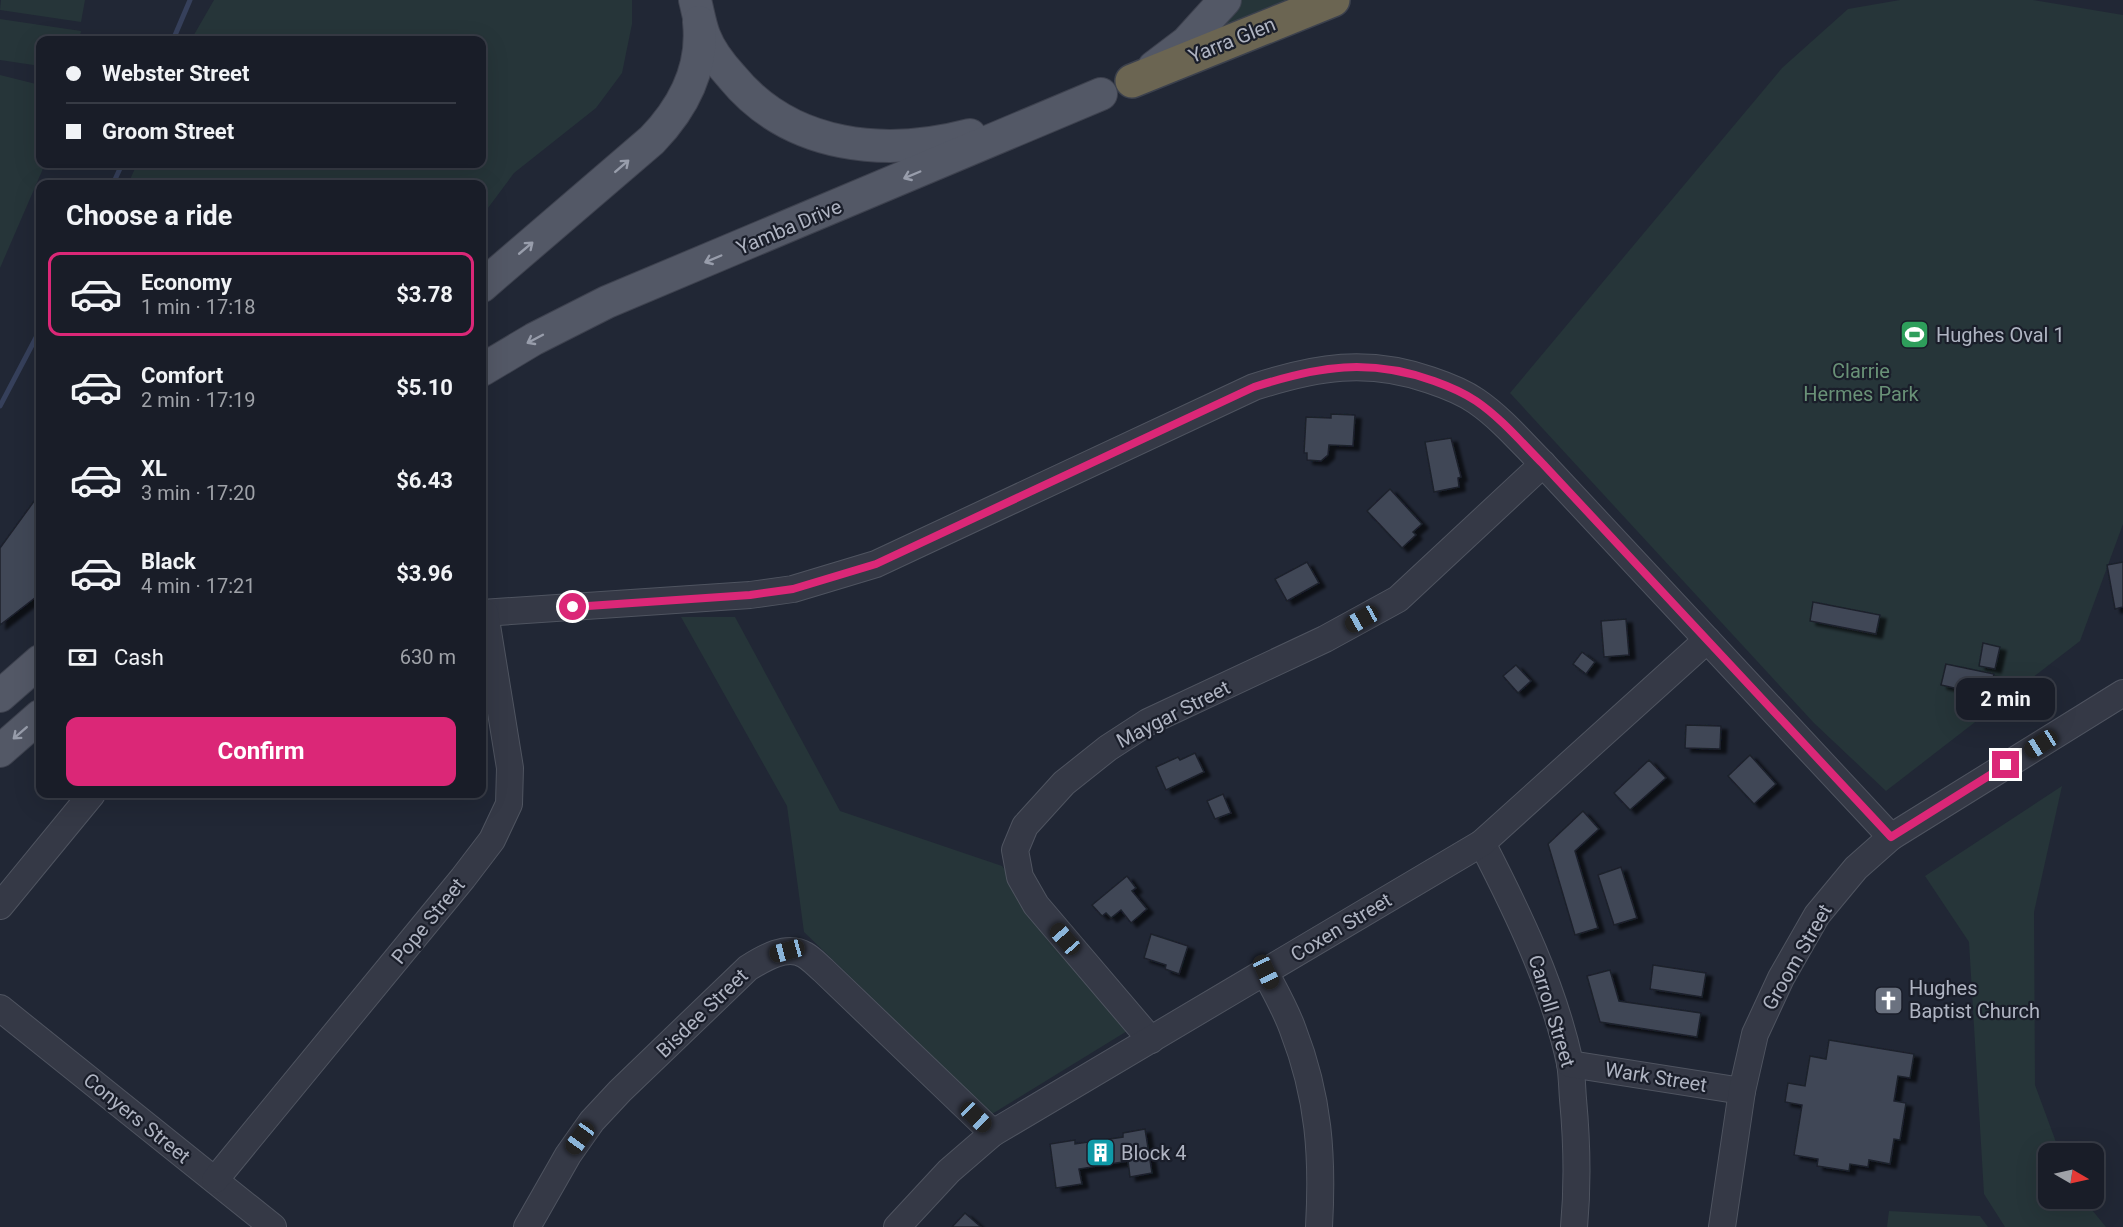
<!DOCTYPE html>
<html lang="en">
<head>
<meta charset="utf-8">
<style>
	body { margin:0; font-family:Roboto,sans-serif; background:#222630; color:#f1f3f6; height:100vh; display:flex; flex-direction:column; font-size:22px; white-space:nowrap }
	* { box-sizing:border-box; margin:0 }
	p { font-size:20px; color:#9fa2a8 }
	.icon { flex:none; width:33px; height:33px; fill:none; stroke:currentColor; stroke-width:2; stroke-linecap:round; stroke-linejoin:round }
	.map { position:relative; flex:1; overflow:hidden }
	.side { position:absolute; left:36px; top:180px; width:450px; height:618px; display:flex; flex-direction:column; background:#191d28; border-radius:12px; box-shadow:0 6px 24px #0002,0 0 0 2px #373b45 }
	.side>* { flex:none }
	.banner { position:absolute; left:36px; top:36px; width:450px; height:132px; border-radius:12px; box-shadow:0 6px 24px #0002,0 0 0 2px #373b45; display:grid; align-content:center; height:132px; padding:0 30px; background:#191d28 }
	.needle { width:39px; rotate:99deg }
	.controls { position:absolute; left:2038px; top:1143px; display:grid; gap:12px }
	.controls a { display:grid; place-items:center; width:66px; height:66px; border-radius:12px; background:#191d28; box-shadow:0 6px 24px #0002,0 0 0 2px #373b45; font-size:30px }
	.end { position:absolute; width:27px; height:27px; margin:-14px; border:8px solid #db2777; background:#fff; box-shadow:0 0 0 3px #fff }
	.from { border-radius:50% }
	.bubble { position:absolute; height:42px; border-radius:12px; background:#191d28; box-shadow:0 6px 24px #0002,0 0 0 2px #373b45; font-size:20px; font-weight:700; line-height:42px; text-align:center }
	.car { position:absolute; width:18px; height:36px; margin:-18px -9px; border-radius:8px; box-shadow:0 0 4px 2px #0007; background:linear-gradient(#222 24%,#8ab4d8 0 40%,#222 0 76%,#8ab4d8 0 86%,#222 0) }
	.banner b { display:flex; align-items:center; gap:21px; height:57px; font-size:22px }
	.banner b+b { border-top:2px solid #373b45 }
	.banner i { width:15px; height:15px; background:#f1f3f6 }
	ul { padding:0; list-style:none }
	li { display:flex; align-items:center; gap:18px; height:84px; margin:0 12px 9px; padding:0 18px; border:3px solid transparent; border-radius:12px }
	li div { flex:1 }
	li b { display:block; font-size:22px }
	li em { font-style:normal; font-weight:700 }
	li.selected { border-color:#db2777 }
	li>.icon { width:54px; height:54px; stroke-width:1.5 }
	h2 { padding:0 30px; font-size:27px; line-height:72px }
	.pay { display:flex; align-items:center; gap:15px; height:66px; padding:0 30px; font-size:22px }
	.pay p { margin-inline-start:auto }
	.action { display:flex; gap:12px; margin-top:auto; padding:12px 30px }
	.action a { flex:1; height:69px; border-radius:12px; background:#db2777; color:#fff; font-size:24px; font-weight:700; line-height:69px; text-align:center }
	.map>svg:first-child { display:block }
</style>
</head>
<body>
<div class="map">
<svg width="2123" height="1227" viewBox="0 0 2123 1227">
	<defs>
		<filter id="shadow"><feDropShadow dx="6" dy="4" stdDeviation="1.5" flood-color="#0009"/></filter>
	</defs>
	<rect width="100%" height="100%" fill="#212735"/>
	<g fill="#263539">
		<path d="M 1,0 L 85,0 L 81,22 L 0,10 Z"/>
		<path d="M 214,0 L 632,0 L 632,24 L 622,73 L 596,108 L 514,173 L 482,216 L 482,184 L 128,184 L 137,164 L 482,164 L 482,40 L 191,40 Z"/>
		<path d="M 1231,0 L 1300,0 L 1198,41 Z"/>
		<path d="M 1900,0 L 2033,0 L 2123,15 L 2123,524 L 2080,641 L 1886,791 L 1814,723 L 1510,393 L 1782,68 L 1848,9 Z"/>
		<path d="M 0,19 L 81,31 L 79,40 L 40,40 L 40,66 L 0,60 Z"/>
		<path d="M 0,75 L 40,85 L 40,164 L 45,164 L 0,268 Z"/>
		<path d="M 681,617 L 735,617 L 840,811 L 1002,866 L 1132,1028 L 992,1114 L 804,932 L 787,806 Z"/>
		<path d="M 2062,786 L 2034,912 L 2035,1085 L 2060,1153 L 2049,1154 L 2049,1198 L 2083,1199 L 2106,1227 L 2005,1227 L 1984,1194 L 1969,942 L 1925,876 Z"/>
		<path d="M 1889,1211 L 1980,1216 L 1988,1227 L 1887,1227 Z"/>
	</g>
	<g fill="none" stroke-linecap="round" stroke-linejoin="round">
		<g stroke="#36405b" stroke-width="5">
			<path d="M 173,40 L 190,0"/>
			<path d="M 113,184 L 122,164"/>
			<path d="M 0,406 L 40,330"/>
		</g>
	</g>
	<g fill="#404656" stroke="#1c202c" stroke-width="1.5" filter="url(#shadow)">
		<path d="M 1331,414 L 1355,415 L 1353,446 L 1329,445 L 1328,455 L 1321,461 L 1307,460 L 1307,453 L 1304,453 L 1306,417 L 1331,418 Z"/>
		<path d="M 1451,438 L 1461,477 L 1458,478 L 1459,487 L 1434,492 L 1425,442 Z"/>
		<path d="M 1390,489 L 1422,524 L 1413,532 L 1416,535 L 1402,548 L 1367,511 Z"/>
		<path d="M 40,493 L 40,594 L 0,625 L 0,548 Z"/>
		<path d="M 1307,562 L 1319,583 L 1287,601 L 1275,579 Z"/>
		<path d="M 2123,562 L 2123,607 L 2115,609 L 2107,565 Z"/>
		<path d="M 1813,602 L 1880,615 L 1876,634 L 1810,621 Z"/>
		<path d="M 1626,619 L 1629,655 L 1604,657 L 1601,621 Z"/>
		<path d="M 1983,643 L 2000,647 L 1995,669 L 1979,666 Z"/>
		<path d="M 1582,652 L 1595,662 L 1586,674 L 1573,664 Z"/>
		<path d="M 1946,664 L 1994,674 L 1989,696 L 1941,685 Z"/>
		<path d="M 1516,665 L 1531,681 L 1518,693 L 1503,676 Z"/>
		<path d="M 1686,725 L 1721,726 L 1720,749 L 1685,748 Z"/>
		<path d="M 1195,753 L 1204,772 L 1166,790 L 1156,767 L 1178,757 L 1180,760 Z"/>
		<path d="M 1750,755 L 1776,784 L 1754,804 L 1728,776 Z"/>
		<path d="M 1649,760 L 1666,778 L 1630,810 L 1614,793 Z"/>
		<path d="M 1223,794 L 1231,813 L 1215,819 L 1207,801 Z"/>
		<path d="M 1583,811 L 1599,829 L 1575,851 L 1598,928 L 1575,935 L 1548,844 Z"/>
		<path d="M 1621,867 L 1637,918 L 1614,925 L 1598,875 Z"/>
		<path d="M 1127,876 L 1136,888 L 1132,891 L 1147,909 L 1131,923 L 1121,910 L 1111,918 L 1106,913 L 1102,916 L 1092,905 Z"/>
		<path d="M 1151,934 L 1188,946 L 1179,974 L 1165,969 L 1166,965 L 1144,958 Z"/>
		<path d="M 1653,965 L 1706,973 L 1702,997 L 1650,989 Z"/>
		<path d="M 1610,970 L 1619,1001 L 1701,1013 L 1697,1037 L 1600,1022 L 1587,976 Z"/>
		<path d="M 1829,1040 L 1914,1054 L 1910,1078 L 1898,1076 L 1894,1101 L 1906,1103 L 1900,1140 L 1894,1139 L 1890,1164 L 1869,1160 L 1868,1167 L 1850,1164 L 1849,1171 L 1817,1166 L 1818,1159 L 1794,1155 L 1802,1105 L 1785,1102 L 1788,1083 L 1805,1086 L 1810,1056 L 1826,1059 Z"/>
		<path d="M 1145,1129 L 1152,1173 L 1130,1177 L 1128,1161 L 1079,1169 L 1082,1184 L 1056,1188 L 1050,1144 L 1075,1140 L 1075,1144 L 1123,1137 L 1123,1133 Z"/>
		<path d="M 965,1213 L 981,1227 L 952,1227 Z"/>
	</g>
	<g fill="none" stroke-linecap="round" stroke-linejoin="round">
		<defs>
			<g id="minor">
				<path d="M 482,613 L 750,595 L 793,589 L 876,564 L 1254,387 C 1316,367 1367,358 1430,380 C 1445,385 1463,392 1476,401 C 1501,418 1522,443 1543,464 L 1891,837"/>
				<path d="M 1482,843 C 1518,913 1553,985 1570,1063 C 1572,1075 1572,1087 1573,1099 C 1577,1142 1578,1184 1574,1227"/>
				<path d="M 0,906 L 92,794"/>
				<path d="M 1265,972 C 1275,991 1286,1010 1293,1030 C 1319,1097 1323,1156 1319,1227"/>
				<path d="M 0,1008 L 273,1227"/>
				<path d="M 1151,1040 L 1036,905 L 1020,877 L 1015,850 L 1025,826 L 1064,783 L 1108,748 L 1148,722 L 1325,639 L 1398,599 L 1543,464"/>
				<path d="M 1570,1064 L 1742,1091"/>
				<path d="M 215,1180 L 463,878 L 492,840 L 509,804 L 510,768 L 485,613"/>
				<path d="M 527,1227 L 568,1155 L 592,1121 L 620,1091 L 748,968 C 764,958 787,944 805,955 C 812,959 817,965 823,970 L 993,1133"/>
				<path d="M 897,1227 L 949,1171 L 993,1133 L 1482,843 L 1707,640"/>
				<path d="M 1722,1227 L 1742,1091 L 1755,1034 L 1781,978 L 1817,915 L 1856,868 L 1891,837 L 2123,693"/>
			</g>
			<g id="major">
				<path d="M 695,0 C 698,12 700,24 704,35 C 710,51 721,65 732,77 C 791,149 886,157 970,135"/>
				<path d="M 1154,67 L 1187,42 L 1225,0"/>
				<path d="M 482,286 L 652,140 C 683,108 704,68 699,22"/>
				<path d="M 482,370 L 534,339 L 607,302 L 1101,94"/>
				<path d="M 0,696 L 40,661"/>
				<path d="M 0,751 L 40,716"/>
			</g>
			<path id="highway" d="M 1132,81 L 1333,0"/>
		</defs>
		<use href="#minor" stroke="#4f5460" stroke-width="28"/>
		<use href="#major" stroke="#3e424f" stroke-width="34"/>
		<use href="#highway" stroke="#3c414d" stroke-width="36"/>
		<use href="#minor" stroke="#353946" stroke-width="26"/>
		<use href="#major" stroke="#535866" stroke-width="32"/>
		<use href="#highway" stroke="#6b6552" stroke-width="33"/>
	</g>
	<defs><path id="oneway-shaft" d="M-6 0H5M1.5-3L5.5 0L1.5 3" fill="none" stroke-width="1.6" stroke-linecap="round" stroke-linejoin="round" transform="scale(1.5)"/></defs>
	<g stroke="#989dab">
		<use href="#oneway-shaft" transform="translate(622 166) rotate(-41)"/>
		<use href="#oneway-shaft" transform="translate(912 175) rotate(157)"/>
		<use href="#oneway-shaft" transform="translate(526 248) rotate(-40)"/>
		<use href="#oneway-shaft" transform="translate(713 259) rotate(157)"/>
		<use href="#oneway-shaft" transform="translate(535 339) rotate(152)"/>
		<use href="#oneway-shaft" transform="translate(20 733) rotate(139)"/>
	</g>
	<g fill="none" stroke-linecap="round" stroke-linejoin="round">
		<path stroke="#db2777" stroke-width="8" d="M 573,607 L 750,595 L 793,589 L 876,564 L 1254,387 C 1319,366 1369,358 1434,381 C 1448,386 1464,393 1476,401 C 1501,418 1522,443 1543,464 L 1891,837 L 2006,765"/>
	</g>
	<defs>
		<symbol id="stadium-square" viewBox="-11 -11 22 22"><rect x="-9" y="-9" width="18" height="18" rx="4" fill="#2e9e5b" stroke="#1a1e2a"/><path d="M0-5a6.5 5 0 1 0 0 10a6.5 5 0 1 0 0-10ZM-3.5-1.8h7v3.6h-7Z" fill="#fff"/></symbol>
		<symbol id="church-square" viewBox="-11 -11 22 22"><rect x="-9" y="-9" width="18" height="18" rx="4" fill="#6b7280" stroke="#1a1e2a"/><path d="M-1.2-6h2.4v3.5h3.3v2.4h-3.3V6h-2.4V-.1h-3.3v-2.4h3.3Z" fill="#fff"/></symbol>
		<symbol id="building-square" viewBox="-11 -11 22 22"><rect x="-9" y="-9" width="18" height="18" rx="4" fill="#0f9aa8" stroke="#1a1e2a"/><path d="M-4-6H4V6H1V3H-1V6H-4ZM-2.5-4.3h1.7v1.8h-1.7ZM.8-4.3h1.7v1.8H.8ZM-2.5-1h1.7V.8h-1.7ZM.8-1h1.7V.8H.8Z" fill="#fff"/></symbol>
	</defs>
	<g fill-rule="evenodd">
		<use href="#stadium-square" x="1898" y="318" width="33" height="33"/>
		<use href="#church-square" x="1872" y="984" width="33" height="33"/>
		<use href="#building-square" x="1084" y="1136" width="33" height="33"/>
	</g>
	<g text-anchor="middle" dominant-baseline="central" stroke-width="4.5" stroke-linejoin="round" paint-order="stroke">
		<g font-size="20" fill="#afb4c2" stroke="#1a1e2a">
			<text transform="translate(1232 40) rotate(-22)">Yarra Glen</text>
			<text transform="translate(789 227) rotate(-23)">Yamba Drive</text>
			<text transform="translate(1173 714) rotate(-27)">Maygar Street</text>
			<text transform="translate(428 921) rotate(-51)">Pope Street</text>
			<text transform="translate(1341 927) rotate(-31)">Coxen Street</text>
			<text transform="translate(1797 957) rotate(-60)">Groom Street</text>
			<text transform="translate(1552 1011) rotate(73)">Carroll Street</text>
			<text transform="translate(702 1013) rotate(-44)">Bisdee Street</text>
			<text transform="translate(1656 1077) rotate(9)">Wark Street</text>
			<text transform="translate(137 1118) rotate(39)">Conyers Street</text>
		</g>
		<g font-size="20" fill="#afb4c2" stroke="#1a1e2a" text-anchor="start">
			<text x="1936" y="335">Hughes Oval 1</text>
			<text x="1909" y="988">Hughes<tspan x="1909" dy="23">Baptist Church</tspan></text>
			<text x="1121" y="1153">Block 4</text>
		</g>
		<g font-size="20" fill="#699177" stroke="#1a1e2a">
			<text x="1861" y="371">Clarrie<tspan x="1861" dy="23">Hermes Park</tspan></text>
		</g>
	</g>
</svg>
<div class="controls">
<a><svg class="needle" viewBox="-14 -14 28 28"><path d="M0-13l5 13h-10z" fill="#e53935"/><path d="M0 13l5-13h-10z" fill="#9fa2a8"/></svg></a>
</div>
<i class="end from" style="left:573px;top:607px"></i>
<i class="end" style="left:2006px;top:765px"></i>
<div class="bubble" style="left:1956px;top:678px;width:99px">2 min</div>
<i class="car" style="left:1362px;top:619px;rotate:241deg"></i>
<i class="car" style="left:2041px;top:744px;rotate:238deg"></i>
<i class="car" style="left:1065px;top:939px;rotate:319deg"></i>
<i class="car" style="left:787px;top:951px;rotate:255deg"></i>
<i class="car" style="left:1266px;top:972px;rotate:155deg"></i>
<i class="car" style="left:976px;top:1117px;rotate:134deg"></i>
<i class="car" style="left:580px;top:1138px;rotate:216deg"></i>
<div class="banner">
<b><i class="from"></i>Webster Street</b>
<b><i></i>Groom Street</b>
</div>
<section class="side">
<h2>Choose a ride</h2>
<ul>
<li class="selected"><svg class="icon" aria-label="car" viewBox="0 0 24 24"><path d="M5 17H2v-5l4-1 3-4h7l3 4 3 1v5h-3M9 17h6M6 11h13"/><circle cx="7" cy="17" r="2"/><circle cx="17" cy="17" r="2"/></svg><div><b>Economy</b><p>1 min · 17:18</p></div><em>$3.78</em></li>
<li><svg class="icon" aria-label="car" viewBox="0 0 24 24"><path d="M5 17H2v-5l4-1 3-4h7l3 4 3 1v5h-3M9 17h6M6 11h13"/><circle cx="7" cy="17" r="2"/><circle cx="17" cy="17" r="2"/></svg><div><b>Comfort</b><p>2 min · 17:19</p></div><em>$5.10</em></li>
<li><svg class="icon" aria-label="car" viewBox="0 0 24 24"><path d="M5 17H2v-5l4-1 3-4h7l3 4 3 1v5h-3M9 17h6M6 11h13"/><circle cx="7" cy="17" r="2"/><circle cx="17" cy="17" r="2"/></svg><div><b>XL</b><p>3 min · 17:20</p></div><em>$6.43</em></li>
<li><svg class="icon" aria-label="car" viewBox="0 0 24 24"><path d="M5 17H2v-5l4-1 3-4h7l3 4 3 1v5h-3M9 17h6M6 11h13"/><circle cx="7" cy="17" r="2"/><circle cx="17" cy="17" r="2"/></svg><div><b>Black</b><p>4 min · 17:21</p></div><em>$3.96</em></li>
</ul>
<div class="pay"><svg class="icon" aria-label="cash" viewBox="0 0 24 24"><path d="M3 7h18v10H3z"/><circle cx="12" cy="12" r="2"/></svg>Cash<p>630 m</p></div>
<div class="action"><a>Confirm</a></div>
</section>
</div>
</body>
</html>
